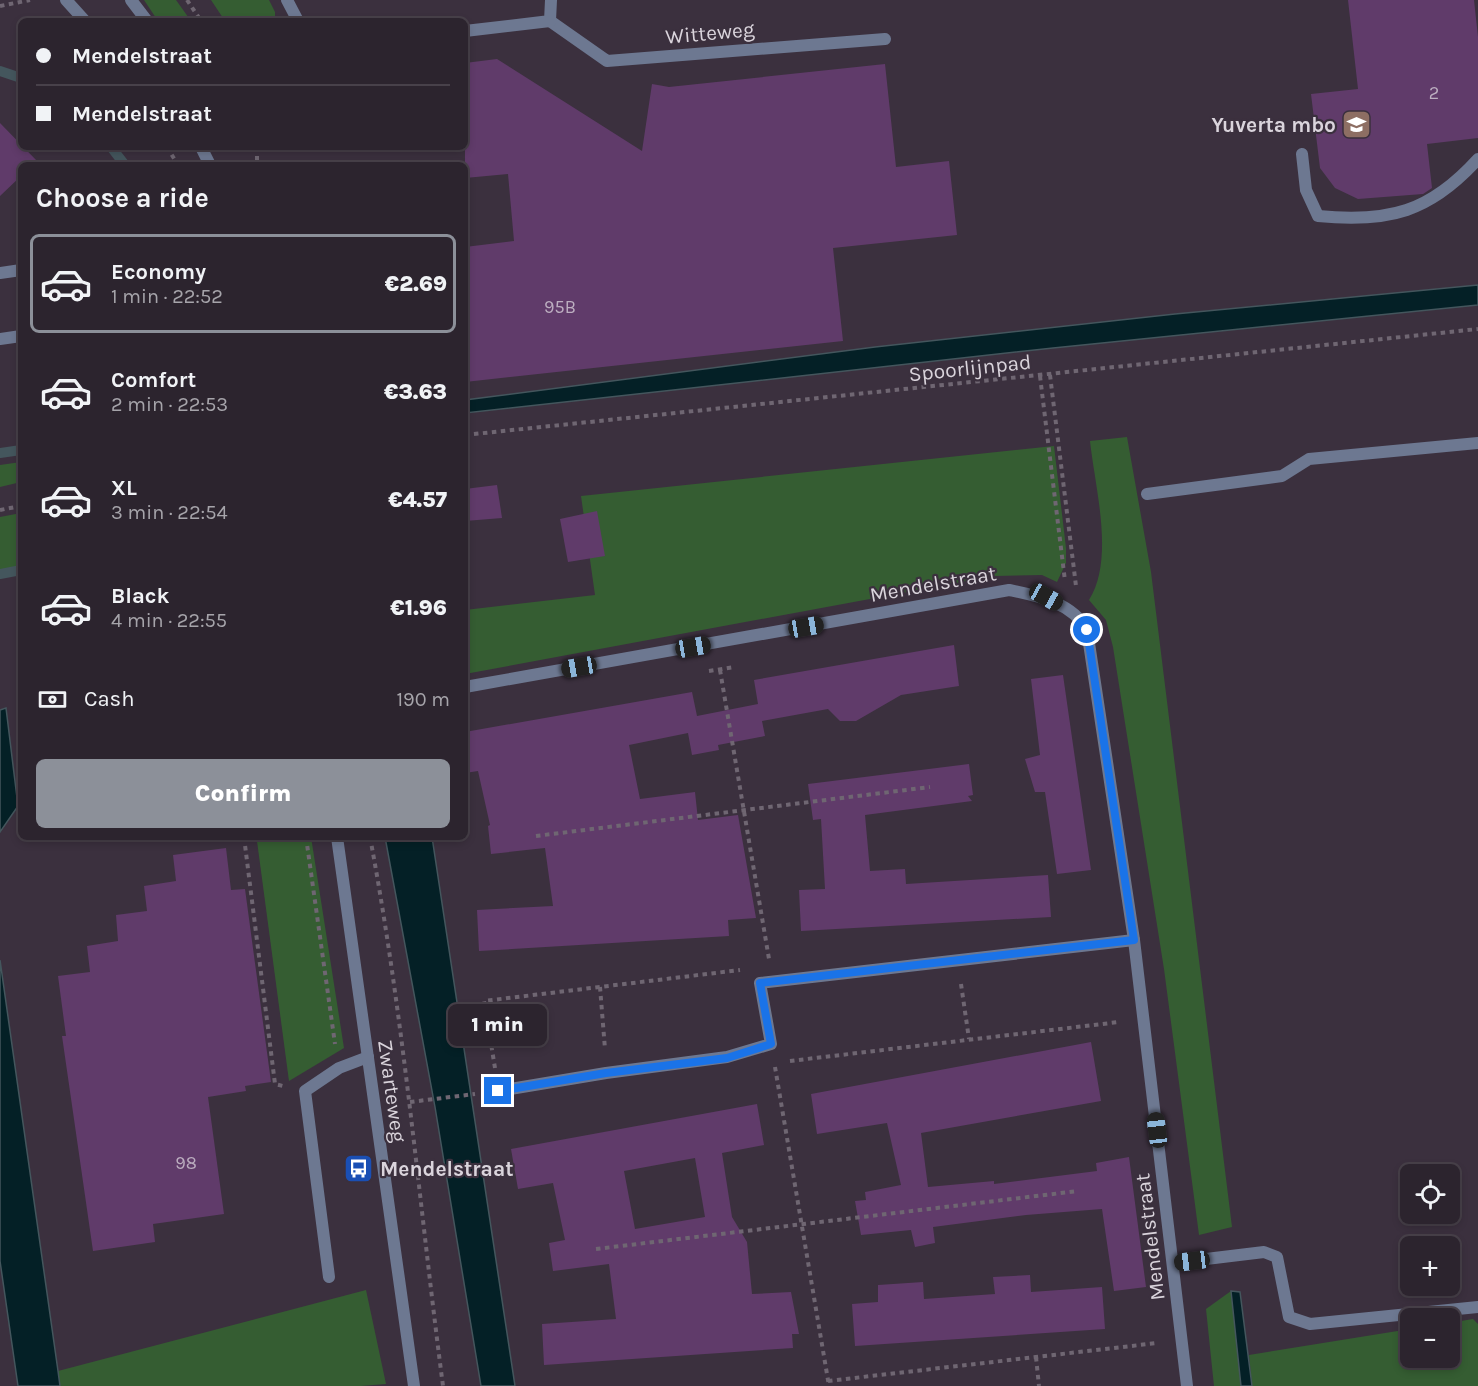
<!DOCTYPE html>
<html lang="en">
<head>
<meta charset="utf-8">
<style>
	body { margin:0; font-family:Karla,sans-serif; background:#38303a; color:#f1f3f6; height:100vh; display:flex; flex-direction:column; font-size:22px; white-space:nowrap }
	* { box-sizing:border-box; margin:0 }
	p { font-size:20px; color:#a6a4aa }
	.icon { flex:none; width:33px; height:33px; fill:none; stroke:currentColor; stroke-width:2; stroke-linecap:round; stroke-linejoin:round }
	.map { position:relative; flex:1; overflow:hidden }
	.details { position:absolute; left:18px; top:162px; width:450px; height:678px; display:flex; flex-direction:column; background:#2c242e; border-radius:9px; box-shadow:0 3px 9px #0003,0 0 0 2px #48414a }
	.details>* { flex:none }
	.banner { position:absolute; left:18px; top:18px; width:450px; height:132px; border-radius:9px; box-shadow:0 3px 9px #0003,0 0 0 2px #48414a; display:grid; align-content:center; height:132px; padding:0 18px; background:#2c242e }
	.fabs { position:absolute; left:1400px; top:1164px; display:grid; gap:12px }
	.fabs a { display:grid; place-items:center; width:60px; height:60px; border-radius:9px; background:#2c242e; box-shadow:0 3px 9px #0003,0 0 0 2px #48414a; font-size:30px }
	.end { position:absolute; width:27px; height:27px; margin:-14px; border:8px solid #1a73e8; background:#fff; box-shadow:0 0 0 3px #fff }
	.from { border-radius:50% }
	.bubble { position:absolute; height:42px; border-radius:9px; background:#2c242e; box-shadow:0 3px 9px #0003,0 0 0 2px #48414a; font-size:20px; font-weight:800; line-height:42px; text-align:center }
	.car { position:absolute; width:18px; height:36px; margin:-18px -9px; border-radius:8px; box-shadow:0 0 4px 2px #0007; background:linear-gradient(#222 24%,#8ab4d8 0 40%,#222 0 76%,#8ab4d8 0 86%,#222 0) }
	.banner b { display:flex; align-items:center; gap:21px; height:57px; font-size:22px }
	.banner b+b { border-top:2px solid #48414a }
	.banner i { width:15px; height:15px; background:#f1f3f6 }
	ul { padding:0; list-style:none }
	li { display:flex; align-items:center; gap:18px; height:99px; margin:0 12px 9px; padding:0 6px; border:3px solid transparent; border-radius:9px }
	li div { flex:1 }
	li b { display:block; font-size:22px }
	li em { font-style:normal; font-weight:800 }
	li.selected { border-color:#8c9099 }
	li>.icon { width:54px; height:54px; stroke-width:1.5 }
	h2 { padding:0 18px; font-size:27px; line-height:72px }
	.pay { display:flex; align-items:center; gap:15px; height:66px; padding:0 18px; font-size:22px }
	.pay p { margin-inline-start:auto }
	.action { display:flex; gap:12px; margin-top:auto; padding:12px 18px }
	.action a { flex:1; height:69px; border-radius:9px; background:#8c9099; color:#fff; font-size:24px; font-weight:800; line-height:69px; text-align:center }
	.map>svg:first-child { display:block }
</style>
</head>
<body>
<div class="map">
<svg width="1478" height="1386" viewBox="0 0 1478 1386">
	<rect width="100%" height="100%" fill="#3b303e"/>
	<g fill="#355d32">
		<path d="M 144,0 L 176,0 L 191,21 L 158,21 Z"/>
		<path d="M 211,0 L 269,0 L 275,12 L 275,21 L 225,21 Z"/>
		<path d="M 1127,437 L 1151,572 L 1232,1227 L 1199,1235 L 1164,969 L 1113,647 L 1106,620 L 1089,600 C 1115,559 1095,488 1090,441 Z"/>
		<path d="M 1054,446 L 1066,548 L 1066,563 L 1057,582 L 1042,575 L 994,576 L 465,674 L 465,610 L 595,595 L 581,496 Z"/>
		<path d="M 21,462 L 21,482 L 0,487 L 0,465 Z"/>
		<path d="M 21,513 L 21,570 L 0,575 L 0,517 Z"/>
		<path d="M 278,837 L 311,837 L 344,1048 L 289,1081 L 257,841 Z"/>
		<path d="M 366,1290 L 386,1384 L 361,1386 L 60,1386 L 58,1371 Z"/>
		<path d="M 1231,1291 L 1243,1386 L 1214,1386 L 1206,1309 Z"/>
		<path d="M 1473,1319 L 1478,1324 L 1478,1386 L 1252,1386 L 1249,1355 L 1410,1329 L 1410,1358 L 1449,1358 L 1449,1323 Z"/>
	</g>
	<g fill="#042026" stroke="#44565d" stroke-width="1.5">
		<path d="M 1478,285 L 1478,305 L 1053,348 L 465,413 L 465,400 L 875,347 L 1175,314 Z"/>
		<path d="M 6,708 L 18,806 L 0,832 L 0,710 Z"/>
		<path d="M 385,837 L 432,837 L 515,1386 L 481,1386 L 435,1107 Z"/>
		<path d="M 0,960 L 58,1371 L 60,1386 L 18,1386 L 0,1261 Z"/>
		<path d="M 1231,1291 L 1240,1292 L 1252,1386 L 1241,1386 Z"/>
	</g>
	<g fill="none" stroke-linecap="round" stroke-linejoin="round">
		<g stroke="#44565d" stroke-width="10">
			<path d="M 0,71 L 21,78"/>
			<path d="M 111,147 L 125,165"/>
			<path d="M 0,453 L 21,450"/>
			<path d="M 0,574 L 21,570"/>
		</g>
	</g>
	<g fill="#603b6a" fill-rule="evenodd">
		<path d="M 1348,0 L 1474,0 L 1478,37 L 1478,138 L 1427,144 L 1432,188 L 1423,194 L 1358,199 L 1335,188 L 1320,168 L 1311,94 L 1358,89 Z"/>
		<path d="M 497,59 L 642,151 L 652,84 L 669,87 L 885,64 L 896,167 L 949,161 L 957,235 L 833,248 L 843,341 L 465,382 L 465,247 L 514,241 L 508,174 L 465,178 L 465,63 Z"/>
		<path d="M 0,123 L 37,161 L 33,165 L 21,165 L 21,176 L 0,196 Z"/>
		<path d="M 497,485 L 502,518 L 465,521 L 465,489 Z"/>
		<path d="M 597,511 L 605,556 L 568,562 L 560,519 Z"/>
		<path d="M 954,645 L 959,686 L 901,695 L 856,721 L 840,721 L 828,709 L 762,721 L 765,736 L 718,745 L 719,750 L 692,755 L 688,733 L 629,745 L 640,799 L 695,792 L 698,820 L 738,815 L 756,918 L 728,920 L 729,936 L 479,951 L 477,910 L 553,906 L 545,848 L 491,854 L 488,826 L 490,825 L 478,771 L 465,773 L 465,732 L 692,692 L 697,716 L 758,704 L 754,680 Z"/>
		<path d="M 1063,675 L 1091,870 L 1057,874 L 1045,792 L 1035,792 L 1025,759 L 1040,755 L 1031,679 Z"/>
		<path d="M 969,764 L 973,795 L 968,796 L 972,801 L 865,815 L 870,871 L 905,869 L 906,884 L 1048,875 L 1051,917 L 801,931 L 799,890 L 825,889 L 821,819 L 813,820 L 808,784 Z"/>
		<path d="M 226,848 L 231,890 L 245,889 L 271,1082 L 245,1086 L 246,1091 L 208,1097 L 224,1214 L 153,1224 L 155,1242 L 93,1251 L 62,1036 L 66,1036 L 58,976 L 90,972 L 87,946 L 118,941 L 116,915 L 147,911 L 144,886 L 176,881 L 173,855 Z"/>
		<path d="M 1091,1042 L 1101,1101 L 921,1133 L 928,1187 L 994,1181 L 994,1184 L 1097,1171 L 1096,1163 L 1129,1157 L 1146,1287 L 1114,1291 L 1102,1209 L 1026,1215 L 933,1227 L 935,1243 L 915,1247 L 911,1230 L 861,1235 L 855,1201 L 866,1200 L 865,1192 L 901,1185 L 887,1123 L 817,1134 L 811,1094 Z"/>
		<path d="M 757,1104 L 764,1145 L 722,1153 L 732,1217 L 747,1242 L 752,1294 L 791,1292 L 799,1334 L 792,1334 L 793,1348 L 544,1365 L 542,1324 L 616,1319 L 609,1264 L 553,1271 L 549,1243 L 565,1240 L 553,1183 L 518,1189 L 511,1149 ZM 695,1158 L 705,1217 L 635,1229 L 624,1171 Z"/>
		<path d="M 1030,1275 L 1031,1292 L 1102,1287 L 1105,1329 L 855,1346 L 852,1304 L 878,1302 L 878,1285 L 923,1282 L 924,1299 L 995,1294 L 993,1277 Z"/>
	</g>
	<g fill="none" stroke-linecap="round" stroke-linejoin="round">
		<g stroke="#6f6672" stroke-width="4" stroke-dasharray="4.5 4.5" stroke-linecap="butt">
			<path d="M 187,0 L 201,21"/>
			<path d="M 0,6 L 30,0"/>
			<path d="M 167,147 L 178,165"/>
			<path d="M 257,147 L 257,165"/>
			<path d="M 1050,375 L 1076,586"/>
			<path d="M 1040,376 L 1065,581"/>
			<path d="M 465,435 L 1478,329"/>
			<path d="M 0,510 L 21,506"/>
			<path d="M 720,670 L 769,959"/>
			<path d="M 709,671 L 735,667"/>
			<path d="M 536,836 L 930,787"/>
			<path d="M 244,837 L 275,1084 L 283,1086"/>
			<path d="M 306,837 L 335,1044"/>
			<path d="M 370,837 C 404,1018 419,1203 443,1386"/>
			<path d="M 961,984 L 969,1039"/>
			<path d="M 600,987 L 605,1049"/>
			<path d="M 790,1061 L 1119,1022"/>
			<path d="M 775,1067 L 829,1386"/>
			<path d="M 495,1068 L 484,1001 L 740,970"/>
			<path d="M 410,1102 L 475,1094"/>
			<path d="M 596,1249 L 1078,1191"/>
			<path d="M 1036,1357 L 1039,1386"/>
			<path d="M 828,1381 L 1157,1343"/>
		</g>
		<g stroke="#6d7891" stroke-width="12">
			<path d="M 550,21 L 607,61 L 885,39"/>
			<path d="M 1302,154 L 1306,190 L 1318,216 C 1389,223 1430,212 1478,159"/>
			<path d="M 0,273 L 21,270"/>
			<path d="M 0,339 L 21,336"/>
			<path d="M 1147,494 L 1282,476 L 1309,459 L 1478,443"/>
			<path d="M 1173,1263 L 1264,1252 L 1277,1257 L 1289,1317 L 1310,1324 L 1478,1307"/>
			<path d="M 329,1277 L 305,1091 L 339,1068 L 368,1057"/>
		</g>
		<g stroke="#6d7891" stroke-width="12">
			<path d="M 287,0 L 298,21"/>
			<path d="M 465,31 L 550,21 L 551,0"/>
			<path d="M 465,687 L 1009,590 C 1038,596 1072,602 1087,630 L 1134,940 L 1187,1386"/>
			<path d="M 498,1091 L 606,1073 L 727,1057 L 771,1044 L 760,983 L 1134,940"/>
		</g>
		<g stroke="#6d7891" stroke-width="12">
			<path d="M 66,0 L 85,21"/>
			<path d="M 131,0 L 147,21"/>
			<path d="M 201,147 L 210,165"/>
			<path d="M 337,837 L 414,1386"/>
		</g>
	</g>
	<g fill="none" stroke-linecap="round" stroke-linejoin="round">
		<path stroke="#1a73e8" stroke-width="8" d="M 498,1091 L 606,1073 L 727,1058 L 771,1044 L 760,983 L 1134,940 L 1087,630"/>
	</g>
	<defs>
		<symbol id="university-square" viewBox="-11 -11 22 22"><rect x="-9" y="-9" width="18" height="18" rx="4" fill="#8d6e63" stroke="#3b303e"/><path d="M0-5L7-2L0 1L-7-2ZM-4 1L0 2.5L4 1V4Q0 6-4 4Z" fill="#fff"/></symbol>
		<symbol id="bus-square" viewBox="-11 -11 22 22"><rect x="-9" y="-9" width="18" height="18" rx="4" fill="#1a4fb4" stroke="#3b303e"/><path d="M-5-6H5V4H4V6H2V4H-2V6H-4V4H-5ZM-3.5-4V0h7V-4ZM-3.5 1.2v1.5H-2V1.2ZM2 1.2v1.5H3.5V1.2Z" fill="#fff"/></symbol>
	</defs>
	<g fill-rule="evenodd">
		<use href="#university-square" x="1340" y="108" width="33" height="33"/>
		<use href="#bus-square" x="342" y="1152" width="33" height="33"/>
	</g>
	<g text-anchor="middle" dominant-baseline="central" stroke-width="4.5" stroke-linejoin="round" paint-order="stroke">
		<g font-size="18" fill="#bcaec0">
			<text x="1434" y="93">2</text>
			<text x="560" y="307">95B</text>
			<text x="186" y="1163">98</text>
		</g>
		<g font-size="21" fill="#dad4dc" stroke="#3b303e">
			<text transform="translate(710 33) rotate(-5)">Witteweg</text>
			<text transform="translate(970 368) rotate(-6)">Spoorlijnpad</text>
			<text transform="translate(933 584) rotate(-10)">Mendelstraat</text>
			<text transform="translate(392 1091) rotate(82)">Zwarteweg</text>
			<text transform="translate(1150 1237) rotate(-97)">Mendelstraat</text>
		</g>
		<g font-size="21" font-weight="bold" fill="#dad4dc" stroke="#3b303e" text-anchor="end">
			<text x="1336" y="125">Yuverta mbo</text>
			<text x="380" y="1169" text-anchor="start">Mendelstraat</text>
		</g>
	</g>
</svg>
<div class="fabs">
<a><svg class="icon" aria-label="locate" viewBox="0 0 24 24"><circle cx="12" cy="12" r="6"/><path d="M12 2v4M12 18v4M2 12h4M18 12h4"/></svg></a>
<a>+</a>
<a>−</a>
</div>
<i class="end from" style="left:1087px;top:630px"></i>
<i class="end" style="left:498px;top:1091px"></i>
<div class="bubble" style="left:448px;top:1004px;width:99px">1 min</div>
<i class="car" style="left:1046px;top:597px;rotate:119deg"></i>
<i class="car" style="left:806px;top:627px;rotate:80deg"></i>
<i class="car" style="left:693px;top:647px;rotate:80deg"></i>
<i class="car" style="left:579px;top:667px;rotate:260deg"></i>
<i class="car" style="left:1157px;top:1130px;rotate:353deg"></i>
<i class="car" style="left:1192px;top:1261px;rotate:263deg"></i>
<div class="banner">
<b><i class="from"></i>Mendelstraat</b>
<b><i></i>Mendelstraat</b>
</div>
<section class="details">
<h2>Choose a ride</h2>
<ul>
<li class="selected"><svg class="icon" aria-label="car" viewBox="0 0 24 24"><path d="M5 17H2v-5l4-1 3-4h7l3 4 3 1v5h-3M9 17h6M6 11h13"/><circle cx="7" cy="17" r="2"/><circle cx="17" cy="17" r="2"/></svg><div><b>Economy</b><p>1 min · 22:52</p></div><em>€2.69</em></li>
<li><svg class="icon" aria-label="car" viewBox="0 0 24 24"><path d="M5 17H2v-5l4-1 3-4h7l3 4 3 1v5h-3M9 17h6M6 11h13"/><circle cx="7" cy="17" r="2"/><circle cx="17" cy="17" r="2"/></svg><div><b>Comfort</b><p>2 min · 22:53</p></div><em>€3.63</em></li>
<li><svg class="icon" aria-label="car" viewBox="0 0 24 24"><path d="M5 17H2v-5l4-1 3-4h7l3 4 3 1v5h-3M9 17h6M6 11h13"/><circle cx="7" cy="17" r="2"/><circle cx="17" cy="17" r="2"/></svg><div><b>XL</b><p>3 min · 22:54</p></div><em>€4.57</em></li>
<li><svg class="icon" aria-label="car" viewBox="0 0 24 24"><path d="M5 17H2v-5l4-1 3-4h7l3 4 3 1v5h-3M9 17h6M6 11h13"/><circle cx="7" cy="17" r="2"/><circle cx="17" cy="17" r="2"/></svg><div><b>Black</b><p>4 min · 22:55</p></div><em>€1.96</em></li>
</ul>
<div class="pay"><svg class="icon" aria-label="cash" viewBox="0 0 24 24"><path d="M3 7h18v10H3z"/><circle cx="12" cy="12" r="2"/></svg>Cash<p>190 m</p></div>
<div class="action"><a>Confirm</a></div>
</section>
</div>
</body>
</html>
